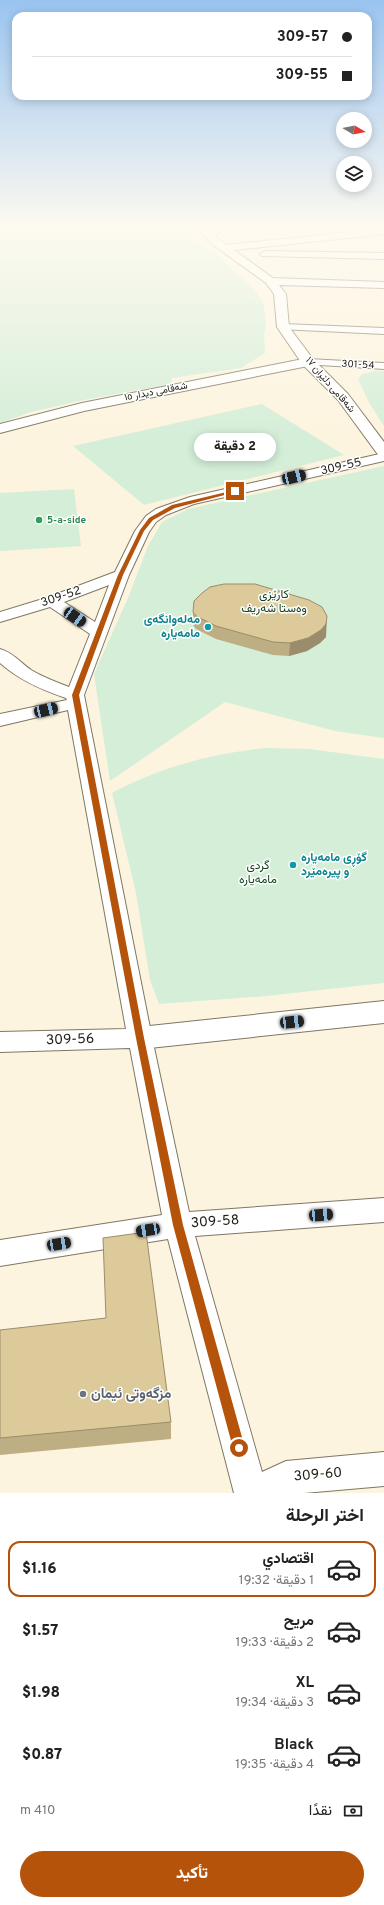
<!DOCTYPE html>
<html lang="ar">
<head>
<meta charset="utf-8">
<style>
	body { margin:0; font-family:Overpass,Vazirmatn,sans-serif; background:#f6f6f6; color:#222; direction:rtl; height:100vh; display:flex; flex-direction:column; font-size:15px; white-space:nowrap }
	* { box-sizing:border-box; margin:0 }
	p { font-size:13px; color:#767676 }
	.icon { flex:none; width:22px; height:22px; fill:none; stroke:currentColor; stroke-width:2; stroke-linecap:round; stroke-linejoin:round }
	.map { position:relative; height:1493px; overflow:hidden; direction:ltr }
	.details { display:flex; flex-direction:column; background:#fff; flex:1 }
	.details>* { flex:none }
	.top-card { position:absolute; left:12px; top:12px; width:360px; height:88px; border-radius:12px; box-shadow:0 2px 10px #0003; direction:rtl; display:grid; align-content:center; height:88px; padding:0 20px; background:#fff }
	.needle { width:26px; rotate:100deg }
	.controls { position:absolute; left:336px; top:112px; display:grid; gap:8px }
	.controls a { display:grid; place-items:center; width:36px; height:36px; border-radius:50%; background:#fff; box-shadow:0 2px 10px #0003; font-size:20px }
	.end { position:absolute; width:18px; height:18px; margin:-9px; border:5px solid #b45309; background:#fff; box-shadow:0 0 0 2px #fff }
	.from { border-radius:50% }
	.bubble { position:absolute; height:28px; border-radius:14px; background:#fff; box-shadow:0 2px 10px #0003; font-size:13px; font-weight:800; line-height:28px; text-align:center; direction:rtl }
	.car { position:absolute; width:12px; height:24px; margin:-12px -6px; border-radius:5px; box-shadow:0 0 3px 1px #0007; background:linear-gradient(#222 24%,#8ab4d8 0 40%,#222 0 76%,#8ab4d8 0 86%,#222 0) }
	.top-card b { display:flex; align-items:center; gap:14px; height:38px; font-size:15px }
	.top-card b+b { border-top:1px solid #e0e0e0 }
	.top-card i { width:10px; height:10px; background:#222 }
	ul { padding:0; list-style:none }
	li { display:flex; align-items:center; gap:12px; height:56px; margin:0 8px 6px; padding:0 12px; border:2px solid transparent; border-radius:12px }
	li div { flex:1 }
	li b { display:block; font-size:15px }
	li em { font-style:normal; font-weight:800 }
	li.on { border-color:#b45309 }
	li>.icon { width:36px; height:36px; stroke-width:1.5 }
	h2 { padding:0 20px; font-size:18px; line-height:48px }
	.pay { display:flex; align-items:center; gap:10px; height:44px; padding:0 20px; font-size:15px }
	.pay p { margin-inline-start:auto }
	.button { display:flex; gap:8px; margin-top:auto; padding:8px 20px }
	.button a { flex:1; height:46px; border-radius:24px; background:#b45309; color:#fff; font-size:16px; font-weight:800; line-height:46px; text-align:center }
	.map>svg:first-child { display:block }
</style>
</head>
<body>
<div class="map">
<svg width="384" height="1493" viewBox="0 0 384 1493">
	<rect width="100%" height="100%" fill="#fcf4de"/>
	<g fill="#d4eed8">
		<path d="M 0,230 L 188,230 L 193,239 L 218,256 L 257,293 L 264,305 L 266,325 L 264,335 L 265,353 L 241,368 L 172,378 L 171,384 L 89,399 L 31,412 L 0,423 Z"/>
		<path d="M 374,371 L 384,371 L 384,426 L 370,404 L 358,379 L 362,374 Z"/>
		<path d="M 262,404 L 344,455 L 144,505 L 73,446 Z"/>
		<path d="M 384,466 L 384,738 L 335,731 L 225,702 L 110,781 L 94,674 L 128,598 L 148,546 L 162,522 L 188,509 Z"/>
		<path d="M 74,489 L 81,546 L 0,551 L 0,493 Z"/>
		<path d="M 265,748 L 309,749 L 384,759 L 384,983 L 266,996 L 159,1004 L 150,980 L 136,893 L 112,793 C 160,767 211,754 265,748 Z"/>
	</g>
	<g fill="none" stroke-linecap="round" stroke-linejoin="round">
		<defs>
			<g id="minor">
				<path d="M 204,230 L 224,230 L 223,232 L 206,235 L 202,232 Z"/>
				<path d="M 369,230 L 384,230 L 384,234 L 225,251 L 220,248 L 225,245 Z"/>
				<path d="M 265,251 L 384,253 L 384,259 L 262,256 L 260,254 Z"/>
				<path d="M 283,324 L 384,328 L 384,334 L 279,329 L 278,327 L 279,325 Z"/>
				<path d="M 308,359 L 384,363 L 384,369 L 304,364 L 302,362 L 304,360 Z"/>
				<path d="M 384,453 L 384,461 L 194,504 L 166,515 L 156,522 L 149,532 L 129,575 L 84,695 L 152,1038 L 189,1212 L 384,1198 L 384,1222 L 195,1236 L 262,1472 L 286,1461 L 384,1452 L 384,1486 L 304,1493 L 234,1493 L 168,1239 L 0,1266 L 0,1240 L 162,1215 L 130,1048 L 0,1052 L 0,1032 L 126,1029 L 68,710 L 0,726 L 0,714 L 67,700 L 66,698 C 42,690 19,680 0,663 L 0,649 C 12,652 21,663 31,670 C 43,677 56,682 69,687 L 90,634 L 50,607 L 0,622 L 0,612 L 46,598 L 115,572 L 135,531 L 146,516 L 156,509 L 190,497 ZM 109,585 L 95,622 L 64,602 Z"/>
			</g>
			<path id="tertiary" d="M 308,358 L 313,359 L 315,362 L 313,365 L 84,411 L 0,433 L 0,424 L 82,403 Z"/>
			<g id="secondary">
				<path d="M 202,230 L 212,230 L 211,232 L 220,240 L 273,278 L 384,282 L 384,288 L 279,285 L 286,294 L 289,327 L 313,359 L 348,394 L 384,442 L 384,458 L 379,456 L 338,400 L 303,365 L 277,327 L 274,294 L 266,283 L 212,244 L 202,234 Z"/>
				<path d="M 384,1001 L 384,1023 L 140,1049 L 130,1046 L 126,1038 L 130,1030 L 140,1027 Z"/>
			</g>
		</defs>
		<use href="#minor" stroke="#7e7763" stroke-width="2"/>
		<use href="#tertiary" stroke="#7e7763" stroke-width="2"/>
		<use href="#secondary" stroke="#7e7763" stroke-width="2"/>
		<use href="#minor" fill="#fff" fill-rule="evenodd"/>
		<use href="#tertiary" fill="#fff" fill-rule="evenodd"/>
		<use href="#secondary" fill="#fff" fill-rule="evenodd"/>
	</g>
	<g fill="#beae84">
		<path d="M 193,612 L 326,637 L 320,643 L 307,651 L 289,656 L 273,655 L 216,639 L 196,629 L 193,625 Z"/>
		<path d="M 0,1330 L 171,1422 L 171,1439 L 0,1455 Z"/>
	</g>
	<path fill="#9b8d6c" d="M 327,616 L 326,637 L 320,643 L 307,651 L 289,656 L 290,643 Z"/>
	<g fill="#ddca9a" stroke="#9b8d6c">
		<path d="M 224,584 L 255,584 L 309,600 L 322,607 L 327,616 L 326,624 L 321,630 L 308,638 L 290,643 L 273,642 L 216,626 L 196,616 L 193,612 L 194,601 L 202,593 L 210,587 Z"/>
		<path d="M 146,1232 L 171,1422 L 0,1438 L 0,1330 L 106,1318 L 103,1238 Z"/>
	</g>
	<linearGradient id="sky" x2="0" y2="1"><stop stop-color="#99c4f0"/><stop offset="0.52" stop-color="#fefaf0"/><stop offset="1" stop-color="#fefaf0" stop-opacity="0"/></linearGradient>
	<rect width="384" height="439" fill="url(#sky)"/>
	<path fill="#b45309" d="M 235,490 L 236,492 L 175,508 L 153,520 L 144,531 L 123,575 L 79,695 L 144,1038 L 183,1225 L 245,1448 L 243,1452 L 239,1454 L 235,1452 L 233,1448 L 173,1225 L 136,1038 L 72,695 L 118,575 L 140,530 L 149,518 L 172,505 Z"/>
	<circle fill="#2e9e5b" stroke="#fff" stroke-width="1.5" cx="39" cy="520" r="4"/>
	<g fill="#0f9aa8" stroke="#fff" stroke-width="1.5">
		<circle cx="208" cy="627" r="4"/>
		<circle cx="293" cy="865" r="4"/>
	</g>
	<circle fill="#6b7280" stroke="#fff" stroke-width="1.5" cx="83" cy="1394" r="4"/>
	<g text-anchor="middle" dominant-baseline="central" stroke-width="3" stroke-linejoin="round" paint-order="stroke">
		<g font-size="10" fill="#211e16" stroke="#fff">
			<text transform="translate(358 365) rotate(3)">301-54</text>
			<text transform="translate(330 385) rotate(49)">شەقامی دلێران ١٧</text>
			<text transform="translate(156 392) rotate(-11)">شەقامی دیدار ١٥</text>
		</g>
		<g font-size="10" font-weight="bold" fill="#27864d" stroke="#fff" text-anchor="start">
			<text x="47" y="520">5-a-side</text>
		</g>
		<g font-size="12" fill="#211e16" stroke="#fff">
			<text transform="translate(341 467) rotate(-13)">309-55</text>
			<text transform="translate(61 597) rotate(-19)">309-52</text>
		</g>
		<g font-size="12" fill="#0e3f1e" stroke="#fff">
			<text x="274" y="595">کارێزی<tspan x="274" dy="14">وەستا شەریف</tspan></text>
			<text x="258" y="866">گردی<tspan x="258" dy="14">مامەیارە</tspan></text>
		</g>
		<g font-size="12" font-weight="bold" fill="#0d838f" stroke="#fff" text-anchor="end">
			<text x="200" y="620">مەلەوانگەی<tspan x="200" dy="14">مامەیارە</tspan></text>
			<text x="301" y="858" text-anchor="start">گۆڕی مامەیارە<tspan x="301" dy="14">و پیرەمێرد</tspan></text>
		</g>
		<g font-size="14" fill="#211e16" stroke="#fff">
			<text transform="translate(70 1040) rotate(-2)">309-56</text>
			<text transform="translate(215 1222) rotate(-4)">309-58</text>
			<text transform="translate(318 1475) rotate(-5)">309-60</text>
		</g>
		<g font-size="14" font-weight="bold" fill="#5b616d" stroke="#fff" text-anchor="start">
			<text x="91" y="1394">مزگەوتی ئیمان</text>
		</g>
	</g>
</svg>
<div class="controls">
<a><svg class="needle" viewBox="-14 -14 28 28"><path d="M0-13l5 13h-10z" fill="#e53935"/><path d="M0 13l5-13h-10z" fill="#767676"/></svg></a>
<a><svg class="icon" aria-label="layers" viewBox="0 0 24 24"><path d="M12 4l9 5-9 5-9-5zM3 14l9 5 9-5"/></svg></a>
</div>
<i class="end from" style="left:239px;top:1448px"></i>
<i class="end" style="left:235px;top:491px"></i>
<div class="bubble" style="left:194px;top:433px;width:82px">2 دقيقة</div>
<i class="car" style="left:294px;top:477px;rotate:77deg"></i>
<i class="car" style="left:75px;top:617px;rotate:125deg"></i>
<i class="car" style="left:46px;top:710px;rotate:77deg"></i>
<i class="car" style="left:292px;top:1022px;rotate:84deg"></i>
<i class="car" style="left:321px;top:1215px;rotate:86deg"></i>
<i class="car" style="left:148px;top:1230px;rotate:261deg"></i>
<i class="car" style="left:59px;top:1244px;rotate:81deg"></i>
<div class="top-card">
<b><i class="from"></i>309-57</b>
<b><i></i>309-55</b>
</div>
</div>
<section class="details">
<h2>اختر الرحلة</h2>
<ul>
<li class="on"><svg class="icon" aria-label="car" viewBox="0 0 24 24"><path d="M5 17H2v-5l4-1 3-4h7l3 4 3 1v5h-3M9 17h6M6 11h13"/><circle cx="7" cy="17" r="2"/><circle cx="17" cy="17" r="2"/></svg><div><b>اقتصادي</b><p>1 دقيقة · 19:32</p></div><em>$1.16</em></li>
<li><svg class="icon" aria-label="car" viewBox="0 0 24 24"><path d="M5 17H2v-5l4-1 3-4h7l3 4 3 1v5h-3M9 17h6M6 11h13"/><circle cx="7" cy="17" r="2"/><circle cx="17" cy="17" r="2"/></svg><div><b>مريح</b><p>2 دقيقة · 19:33</p></div><em>$1.57</em></li>
<li><svg class="icon" aria-label="car" viewBox="0 0 24 24"><path d="M5 17H2v-5l4-1 3-4h7l3 4 3 1v5h-3M9 17h6M6 11h13"/><circle cx="7" cy="17" r="2"/><circle cx="17" cy="17" r="2"/></svg><div><b>XL</b><p>3 دقيقة · 19:34</p></div><em>$1.98</em></li>
<li><svg class="icon" aria-label="car" viewBox="0 0 24 24"><path d="M5 17H2v-5l4-1 3-4h7l3 4 3 1v5h-3M9 17h6M6 11h13"/><circle cx="7" cy="17" r="2"/><circle cx="17" cy="17" r="2"/></svg><div><b>Black</b><p>4 دقيقة · 19:35</p></div><em>$0.87</em></li>
</ul>
<div class="pay"><svg class="icon" aria-label="cash" viewBox="0 0 24 24"><path d="M3 7h18v10H3z"/><circle cx="12" cy="12" r="2"/></svg>نقدًا<p>410 m</p></div>
<div class="button"><a>تأكيد</a></div>
</section>
</body>
</html>
